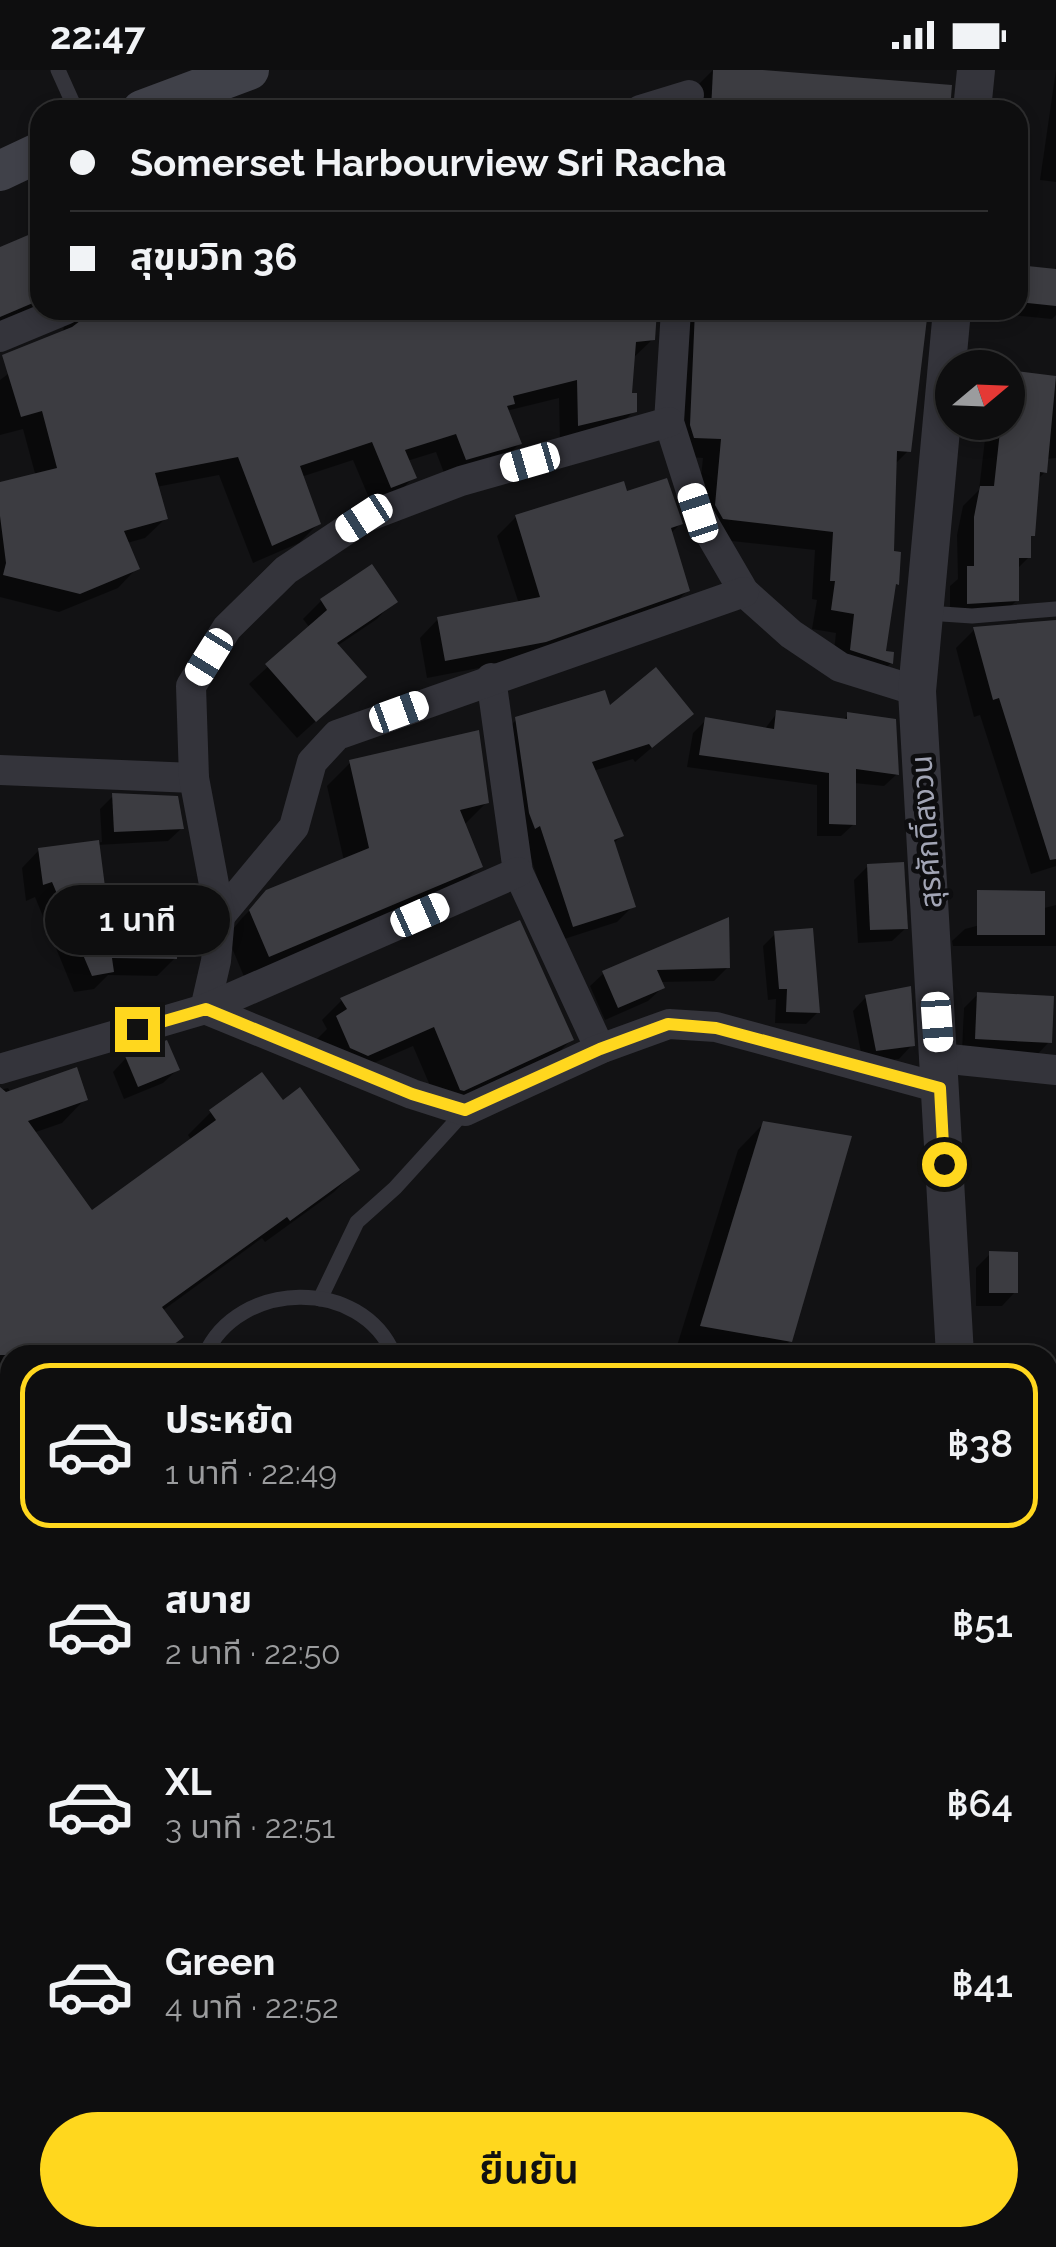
<!DOCTYPE html>
<html lang="th">
<head>
<meta charset="utf-8">
<style>
	body { margin:0; font-family:Raleway,"Noto Sans Thai",sans-serif; background:#1c1c1d; color:#f1f3f6; height:100vh; display:flex; flex-direction:column; font-size:38px; white-space:nowrap }
	* { box-sizing:border-box; margin:0 }
	p { font-size:32px; color:#9b9c9e }
	.icon { flex:none; width:55px; height:55px; fill:none; stroke:currentColor; stroke-width:2; stroke-linecap:round; stroke-linejoin:round }
	.map { position:relative; flex:1; overflow:hidden }
	.drawer { position:absolute; left:0px; top:1275px; width:1058px; height:902px; display:flex; flex-direction:column; background:#0e0e0f; border-radius:30px 30px 0 0; box-shadow:0 5px 15px #0003,0 0 0 2px #2e2e2f }
	.drawer>* { flex:none }
	.guide { position:absolute; left:30px; top:30px; width:998px; height:220px; border-radius:30px; box-shadow:0 5px 15px #0003,0 0 0 2px #2e2e2f; display:grid; align-content:center; height:220px; padding:0 40px; background:#0e0e0f }
	.needle { width:65px; rotate:71deg }
	.buttons { position:absolute; left:935px; top:280px; display:grid; gap:20px }
	.buttons a { display:grid; place-items:center; width:90px; height:90px; border-radius:50%; background:#0e0e0f; box-shadow:0 5px 15px #0003,0 0 0 2px #2e2e2f; font-size:50px }
	.end { position:absolute; width:45px; height:45px; margin:-22px; border:12px solid #ffd71e; background:#111; box-shadow:0 0 0 5px #111 }
	.from { border-radius:50% }
	.bubble { position:absolute; height:70px; border-radius:35px; background:#0e0e0f; box-shadow:0 5px 15px #0003,0 0 0 2px #2e2e2f; font-size:32px; font-weight:600; line-height:70px; text-align:center }
	.car { position:absolute; width:30px; height:60px; margin:-30px -15px; border-radius:12px; box-shadow:0 0 8px 2px #0007; background:linear-gradient(#fff 24%,#345 0 40%,#fff 0 76%,#345 0 86%,#fff 0) }
	.guide b { display:flex; align-items:center; gap:35px; height:95px; font-size:38px }
	.guide b+b { border-top:2px solid #2e2e2f }
	.guide i { width:25px; height:25px; background:#f1f3f6 }
	ul { padding:18px 0 0; list-style:none }
	li { display:flex; align-items:center; gap:30px; height:165px; margin:0 20px 15px; padding:0 20px; border:5px solid transparent; border-radius:30px }
	li div { flex:1 }
	li b { display:block; font-size:38px }
	li em { font-style:normal; font-weight:600 }
	li.selected { border-color:#ffd71e }
	li>.icon { width:90px; height:90px; stroke-width:1.5 }
	.action { display:flex; gap:20px; margin-top:auto; padding:20px 40px }
	.action a { flex:1; height:115px; border-radius:60px; background:#ffd71e; color:#111; font-size:40px; font-weight:600; line-height:115px; text-align:center }
	.status { display:flex; justify-content:space-between; align-items:center; height:70px; padding:0 50px; background:#0e0e0f; direction:ltr }
	.status svg { height:28px; fill:currentColor }
	.map>svg:first-child { display:block }
</style>
</head>
<body>
<div class="status"><b>22:47</b><svg viewBox="0 0 49 12"><path d="M0 12V9h3v3zM5 12V6h3v6zM10 12V3h3v9zM15 12V0h3v12zM26 1h20v11H26zM47 4h2v5h-2z"/></svg></div>
<div class="map">
<svg width="1056" height="2177" viewBox="0 0 1056 2177">
	<rect width="100%" height="100%" fill="#121214"/>
	<g fill="#0007">
		<path d="M 713,0 L 732,0 L 949,40 L 694,40 L 695,18 Z"/>
		<path d="M 1056,0 L 1056,112 L 1040,110 Z"/>
		<path d="M 40,161 L 40,240 L 656,240 L 653,269 L 632,289 L 630,326 L 634,341 L 615,360 L 560,373 L 559,328 L 506,341 L 519,374 L 500,393 L 446,408 L 436,382 L 407,391 L 414,407 L 395,426 L 372,435 L 353,390 L 301,407 L 319,453 L 299,473 L 253,493 L 219,405 L 156,417 L 165,449 L 145,468 L 127,473 L 137,498 L 118,518 L 59,542 L 0,527 L 0,417 L 36,407 L 23,359 L 0,365 L 0,310 L 63,263 L 64,254 L 0,256 L 0,179 Z"/>
		<path d="M 1056,193 L 1056,245 L 1052,249 L 992,243 L 992,240 L 1018,240 L 1018,198 L 1055,201 Z"/>
		<path d="M 657,240 L 925,240 L 908,381 L 894,395 L 893,517 L 883,583 L 891,593 L 872,612 L 832,600 L 836,563 L 812,559 L 817,530 L 812,529 L 815,480 L 704,468 L 696,453 L 703,388 L 675,386 L 666,243 Z"/>
		<path d="M 1008,303 L 1056,309 L 1056,388 L 1046,389 L 1045,402 L 1037,410 L 1032,465 L 1028,469 L 1029,487 L 1016,500 L 1017,530 L 999,548 L 950,551 L 950,516 L 958,509 L 957,465 L 963,436 L 979,420 L 987,352 L 1008,352 Z"/>
		<path d="M 626,424 L 680,454 L 670,464 L 688,520 L 669,539 L 526,589 L 427,608 L 420,568 L 438,549 L 519,534 L 497,466 L 516,447 Z"/>
		<path d="M 371,497 L 394,531 L 377,549 L 337,576 L 346,624 L 297,668 L 249,614 L 310,558 L 303,549 L 321,531 Z"/>
		<path d="M 1056,553 L 1056,796 L 1031,804 L 980,645 L 974,647 L 956,578 L 974,560 Z"/>
		<path d="M 608,640 L 691,644 L 635,692 L 633,689 L 593,701 L 621,766 L 613,774 L 633,836 L 617,852 L 558,871 L 525,770 L 501,665 L 517,649 Z"/>
		<path d="M 777,643 L 842,651 L 848,645 L 897,704 L 884,716 L 854,713 L 854,754 L 841,766 L 817,766 L 817,715 L 687,697 L 693,663 L 706,650 L 764,660 Z"/>
		<path d="M 351,692 L 487,732 L 464,755 L 480,796 L 456,820 L 245,909 L 227,866 L 243,847 L 268,822 L 344,791 L 327,716 Z"/>
		<path d="M 113,726 L 182,758 L 168,771 L 97,775 L 106,843 L 175,888 L 157,906 L 108,905 L 94,919 L 74,922 L 35,827 L 26,831 L 22,798 L 39,780 L 102,772 L 100,739 Z"/>
		<path d="M 868,796 L 906,858 L 892,871 L 858,873 L 854,810 Z"/>
		<path d="M 1056,835 L 1056,876 L 953,876 L 952,871 L 965,859 Z"/>
		<path d="M 726,850 L 728,897 L 714,911 L 659,912 L 662,918 L 648,931 L 605,950 L 590,916 L 604,903 Z"/>
		<path d="M 775,864 L 818,942 L 806,954 L 775,953 L 776,929 L 768,930 L 763,876 Z"/>
		<path d="M 978,924 L 1049,972 L 1036,986 L 962,982 L 964,938 Z"/>
		<path d="M 866,927 L 912,975 L 899,989 L 863,993 L 853,941 Z"/>
		<path d="M 342,930 L 571,970 L 551,990 L 440,1039 L 413,976 L 346,1005 L 330,998 L 317,969 L 327,959 L 322,950 Z"/>
		<path d="M 126,988 L 177,1000 L 163,1013 L 124,1029 L 113,1002 Z"/>
		<path d="M 8,1018 L 11,1023 L 85,1029 L 62,1053 L 33,1063 L 91,1143 L 192,1071 L 188,1065 L 211,1042 L 282,1034 L 357,1099 L 334,1122 L 265,1172 L 262,1168 L 162,1241 L 181,1267 L 163,1285 L 10,1285 L 10,1334 L 0,1342 L 0,1020 Z"/>
		<path d="M 764,1053 L 790,1271 L 776,1285 L 675,1282 L 738,1080 Z"/>
		<path d="M 990,1184 L 1015,1222 L 1002,1236 L 976,1236 L 976,1198 Z"/>
		<path d="M 10,1432 L 10,1595 L 0,1603 L 0,1439 Z"/>
		<path d="M 1048,1635 L 1056,1635 L 1056,2145 L 1048,2136 Z"/>
		<path d="M 0,1842 L 10,1851 L 10,1928 L 0,1937 Z"/>
		<path d="M 0,2055 L 10,2064 L 10,2140 L 0,2152 Z"/>
		<path d="M 82,2168 L 226,2168 L 238,2177 L 75,2177 Z"/>
		<rect x="416" y="2168" width="544" height="9"/>
	</g>
	<g fill="#3c3c41">
		<path d="M 713,0 L 763,0 L 952,15 L 950,40 L 711,40 Z"/>
		<path d="M 40,160 L 40,230 L 0,247 L 0,177 Z"/>
		<path d="M 1018,195 L 1056,199 L 1056,236 L 1018,232 Z"/>
		<path d="M 83,240 L 657,240 L 655,270 L 636,272 L 632,323 L 637,323 L 637,342 L 578,356 L 577,310 L 513,326 L 515,334 L 507,336 L 522,374 L 466,390 L 456,364 L 405,380 L 417,408 L 391,418 L 372,372 L 300,396 L 321,454 L 272,476 L 238,387 L 155,403 L 168,449 L 124,461 L 140,499 L 80,524 L 3,505 L 6,493 L 0,446 L 0,412 L 57,398 L 42,341 L 21,347 L 2,285 L 72,257 L 80,251 Z"/>
		<path d="M 695,240 L 928,240 L 911,382 L 897,381 L 894,481 L 901,482 L 899,515 L 896,514 L 886,581 L 894,582 L 893,594 L 850,580 L 854,544 L 831,540 L 835,511 L 830,511 L 833,462 L 723,449 L 715,435 L 721,369 L 694,368 L 690,355 Z"/>
		<path d="M 1008,300 L 1056,306 L 1047,403 L 1040,402 L 1035,466 L 1031,466 L 1031,488 L 1019,488 L 1019,531 L 967,534 L 967,496 L 974,496 L 974,447 L 980,416 L 994,416 L 1001,352 L 1008,352 Z"/>
		<path d="M 667,408 L 683,454 L 671,458 L 690,521 L 546,572 L 445,591 L 437,547 L 540,527 L 515,445 L 624,411 L 627,421 Z"/>
		<path d="M 372,494 L 398,532 L 337,573 L 367,607 L 316,652 L 265,594 L 327,540 L 320,529 Z"/>
		<path d="M 1056,550 L 1056,789 L 1050,790 L 999,628 L 993,630 L 973,557 Z"/>
		<path d="M 656,597 L 694,644 L 652,678 L 649,674 L 592,692 L 624,766 L 614,770 L 636,837 L 573,857 L 540,756 L 535,759 L 529,743 L 515,647 L 605,620 L 610,635 Z"/>
		<path d="M 776,640 L 847,649 L 847,642 L 896,649 L 899,705 L 856,699 L 856,755 L 829,754 L 829,703 L 699,685 L 705,647 L 774,659 Z"/>
		<path d="M 479,660 L 489,733 L 460,740 L 483,797 L 269,887 L 249,840 L 266,820 L 369,778 L 349,690 Z"/>
		<path d="M 112,723 L 178,726 L 184,759 L 114,762 Z"/>
		<path d="M 99,770 L 108,840 L 178,842 L 177,889 L 112,888 L 114,902 L 92,906 L 52,812 L 43,815 L 38,778 Z"/>
		<path d="M 904,792 L 908,859 L 870,860 L 867,794 Z"/>
		<path d="M 977,820 L 1045,821 L 1045,865 L 977,865 Z"/>
		<path d="M 729,847 L 730,898 L 657,900 L 665,918 L 618,938 L 602,901 Z"/>
		<path d="M 520,850 L 574,970 L 464,1021 L 460,1020 L 434,957 L 368,986 L 350,978 L 336,946 L 347,939 L 340,928 Z"/>
		<path d="M 813,858 L 820,943 L 786,942 L 787,919 L 779,919 L 774,861 Z"/>
		<path d="M 911,916 L 915,976 L 876,981 L 865,925 Z"/>
		<path d="M 977,922 L 1054,926 L 1052,973 L 975,969 Z"/>
		<path d="M 167,970 L 180,1000 L 138,1017 L 125,986 Z"/>
		<path d="M 77,997 L 88,1030 L 28,1051 L 92,1140 L 216,1050 L 209,1040 L 262,1002 L 283,1030 L 300,1017 L 360,1100 L 290,1151 L 287,1147 L 162,1237 L 184,1267 L 159,1285 L 0,1285 L 0,1017 L 6,1022 Z"/>
		<path d="M 763,1051 L 852,1066 L 792,1272 L 700,1256 Z"/>
		<path d="M 989,1181 L 1018,1182 L 1018,1223 L 989,1223 Z"/>
	</g>
	<g fill="none" stroke-linecap="round" stroke-linejoin="round">
		<g stroke="#34343b" stroke-width="15">
			<path d="M 58,0 L 76,40"/>
			<path d="M 927,543 L 972,546 L 1056,539"/>
			<path d="M 320,1229 L 357,1152 L 395,1118 L 465,1041"/>
			<path d="M 205,1285 C 238,1210 361,1206 394,1285"/>
			<path d="M 0,1365 L 10,1361"/>
		</g>
		<g stroke="#34343b" stroke-width="30">
			<path d="M 640,40 L 689,25"/>
			<path d="M 676,240 L 669,352 L 698,443 L 744,522 L 791,564 L 840,597 L 917,621"/>
			<path d="M 0,267 L 65,240"/>
			<path d="M 491,608 L 518,802 L 600,979"/>
			<path d="M 0,700 L 194,708"/>
			<path d="M 220,846 L 294,757 L 312,692 L 337,665 L 744,522"/>
			<path d="M 205,939 L 216,891 L 220,846 L 194,708 L 191,616 L 227,558 L 286,500 L 364,448 L 461,411 L 669,352"/>
			<path d="M 205,939 L 412,1024 L 465,1041 L 600,979 L 669,954 L 716,957 L 940,1018"/>
			<path d="M 940,988 L 1056,1000"/>
			<path d="M 0,999 L 205,939 L 518,802"/>
			<path d="M 0,1960 L 10,1955"/>
			<path d="M 1048,2132 L 1056,2131"/>
			<path d="M 400,2177 L 405,2168"/>
		</g>
		<g stroke="#34343b" stroke-width="38">
			<path d="M 972,40 L 976,0"/>
			<path d="M 952,240 L 917,621 L 955,1285"/>
			<path d="M 1012,2168 L 1013,2177"/>
		</g>
		<g stroke="#404149" stroke-width="40">
			<path d="M 142,40 L 249,0"/>
			<path d="M 0,101 L 40,82"/>
		</g>
	</g>
	<g fill="none" stroke-linecap="round" stroke-linejoin="round">
		<path stroke="#ffd71e" stroke-width="12" d="M 137,959 L 206,939 L 412,1024 L 465,1040 L 600,979 L 668,954 L 716,958 L 940,1018 L 944,1094"/>
	</g>
	<g text-anchor="middle" dominant-baseline="central" stroke-width="9" stroke-linejoin="round" paint-order="stroke">
		<g font-size="30" fill="#a2a5b5" stroke="#0d0d0f">
			<text transform="translate(926 762) rotate(-94)">สุรศักดิ์สงวน</text>
		</g>
	</g>
</svg>
<div class="buttons">
<a><svg class="needle" viewBox="-14 -14 28 28"><path d="M0-13l5 13h-10z" fill="#e53935"/><path d="M0 13l5-13h-10z" fill="#9b9c9e"/></svg></a>
</div>
<i class="end from" style="left:944px;top:1094px"></i>
<i class="end" style="left:137px;top:959px"></i>
<div class="bubble" style="left:45px;top:815px;width:185px">1 นาที</div>
<i class="car" style="left:530px;top:392px;rotate:254deg"></i>
<i class="car" style="left:698px;top:443px;rotate:342deg"></i>
<i class="car" style="left:364px;top:448px;rotate:237deg"></i>
<i class="car" style="left:209px;top:587px;rotate:212deg"></i>
<i class="car" style="left:399px;top:642px;rotate:70deg"></i>
<i class="car" style="left:420px;top:845px;rotate:66deg"></i>
<i class="car" style="left:937px;top:952px;rotate:176deg"></i>
<div class="guide">
<b><i class="from"></i>Somerset Harbourview Sri Racha</b>
<b><i></i>สุขุมวิท 36</b>
</div>
<section class="drawer">
<ul>
<li class="selected"><svg class="icon" aria-label="car" viewBox="0 0 24 24"><path d="M5 17H2v-5l4-1 3-4h7l3 4 3 1v5h-3M9 17h6M6 11h13"/><circle cx="7" cy="17" r="2"/><circle cx="17" cy="17" r="2"/></svg><div><b>ประหยัด</b><p>1 นาที · 22:49</p></div><em>฿38</em></li>
<li><svg class="icon" aria-label="car" viewBox="0 0 24 24"><path d="M5 17H2v-5l4-1 3-4h7l3 4 3 1v5h-3M9 17h6M6 11h13"/><circle cx="7" cy="17" r="2"/><circle cx="17" cy="17" r="2"/></svg><div><b>สบาย</b><p>2 นาที · 22:50</p></div><em>฿51</em></li>
<li><svg class="icon" aria-label="car" viewBox="0 0 24 24"><path d="M5 17H2v-5l4-1 3-4h7l3 4 3 1v5h-3M9 17h6M6 11h13"/><circle cx="7" cy="17" r="2"/><circle cx="17" cy="17" r="2"/></svg><div><b>XL</b><p>3 นาที · 22:51</p></div><em>฿64</em></li>
<li><svg class="icon" aria-label="car" viewBox="0 0 24 24"><path d="M5 17H2v-5l4-1 3-4h7l3 4 3 1v5h-3M9 17h6M6 11h13"/><circle cx="7" cy="17" r="2"/><circle cx="17" cy="17" r="2"/></svg><div><b>Green</b><p>4 นาที · 22:52</p></div><em>฿41</em></li>
</ul>
<div class="action"><a>ยืนยัน</a></div>
</section>
</div>
</body>
</html>
